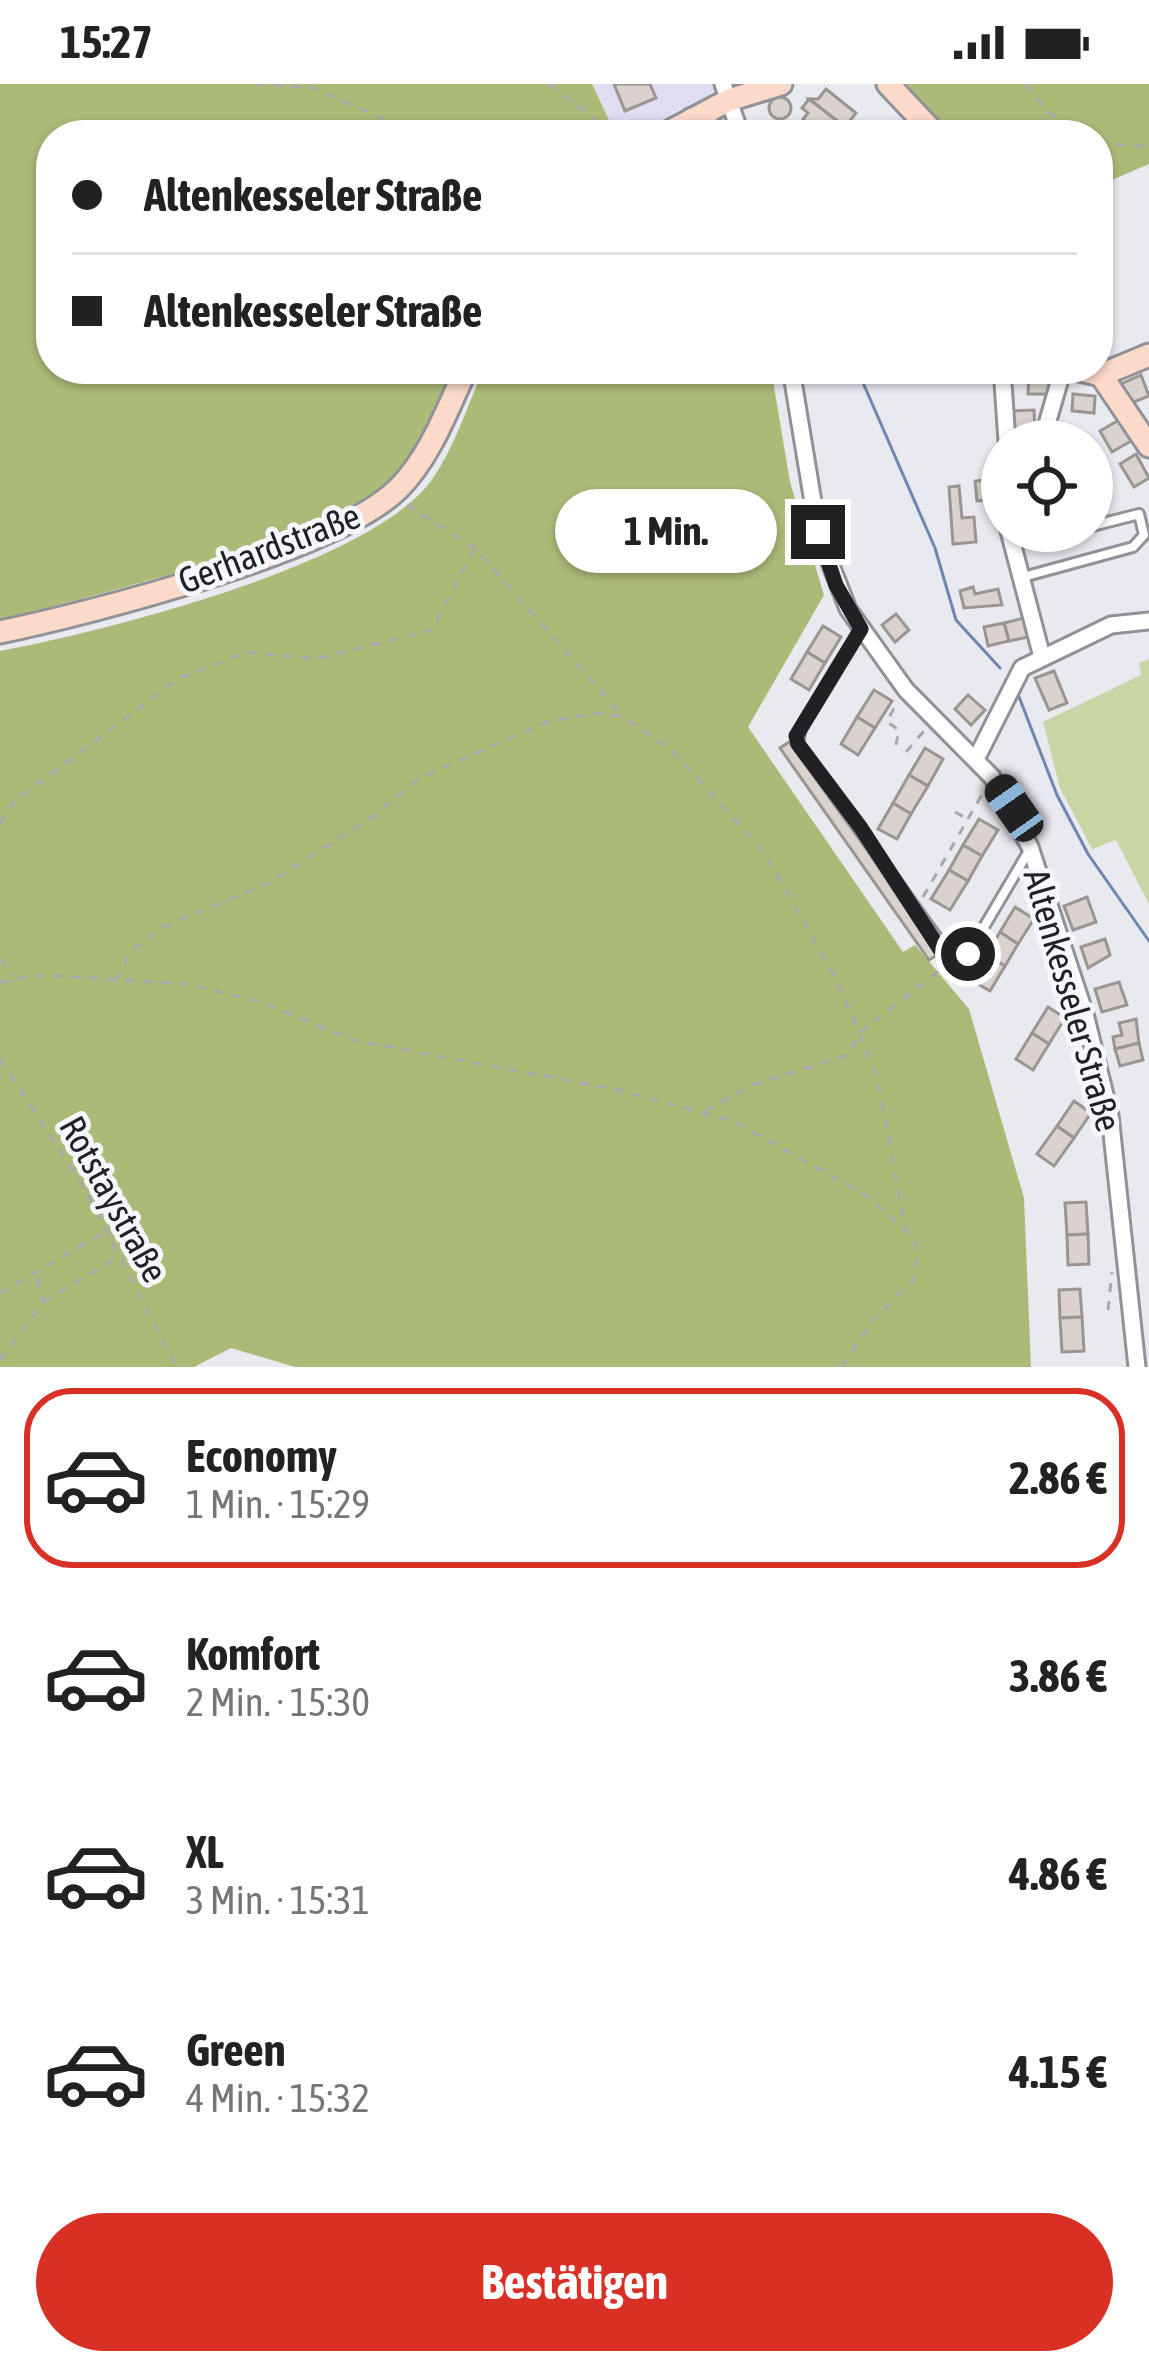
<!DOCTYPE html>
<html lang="de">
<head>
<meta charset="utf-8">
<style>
	body { margin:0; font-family:"Asap Condensed",sans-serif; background:#f6f6f6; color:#222; height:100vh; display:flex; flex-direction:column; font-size:45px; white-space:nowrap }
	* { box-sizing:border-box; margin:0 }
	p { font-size:39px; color:#767676 }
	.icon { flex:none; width:66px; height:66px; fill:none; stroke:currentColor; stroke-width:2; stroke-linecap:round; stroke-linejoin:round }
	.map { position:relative; height:1283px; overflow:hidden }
	.drawer { display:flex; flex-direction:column; background:#fff; flex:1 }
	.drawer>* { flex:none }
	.hud { position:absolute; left:36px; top:36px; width:1077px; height:264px; border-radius:48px; box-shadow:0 3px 9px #0004; display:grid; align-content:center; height:264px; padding:0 36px; background:#fff }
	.controls { position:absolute; left:981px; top:336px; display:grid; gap:24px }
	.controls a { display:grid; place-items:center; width:132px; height:132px; border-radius:50%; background:#fff; box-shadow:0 3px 9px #0004; font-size:60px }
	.end { position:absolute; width:54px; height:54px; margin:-27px; border:15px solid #212124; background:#fff; box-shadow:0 0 0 6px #fff }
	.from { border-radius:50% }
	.bubble { position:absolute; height:84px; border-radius:42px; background:#fff; box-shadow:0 3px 9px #0004; font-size:39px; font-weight:700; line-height:84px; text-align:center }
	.car { position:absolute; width:36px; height:72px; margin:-36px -18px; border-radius:15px; box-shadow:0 0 9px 3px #0007; background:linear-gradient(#222 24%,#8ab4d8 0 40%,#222 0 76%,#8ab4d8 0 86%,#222 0) }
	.hud b { display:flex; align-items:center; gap:42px; height:114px; font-size:45px }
	.hud b+b { border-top:3px solid #e0e0e0 }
	.hud i { width:30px; height:30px; background:#222 }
	ul { padding:21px 0 0; list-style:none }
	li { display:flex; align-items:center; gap:36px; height:180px; margin:0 24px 18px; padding:0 12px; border:6px solid transparent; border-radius:48px }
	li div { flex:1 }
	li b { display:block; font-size:45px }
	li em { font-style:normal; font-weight:700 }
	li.on { border-color:#d93025 }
	li>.icon { width:108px; height:108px; stroke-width:1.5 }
	.action { display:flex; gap:24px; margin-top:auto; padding:24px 36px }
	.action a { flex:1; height:138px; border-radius:72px; background:#d93025; color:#fff; font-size:48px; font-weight:700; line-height:138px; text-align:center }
	.status { display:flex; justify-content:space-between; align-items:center; height:84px; padding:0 60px; background:#fff; direction:ltr }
	.status svg { height:33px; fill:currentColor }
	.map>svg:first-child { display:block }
</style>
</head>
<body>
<div class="status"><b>15:27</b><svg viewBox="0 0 49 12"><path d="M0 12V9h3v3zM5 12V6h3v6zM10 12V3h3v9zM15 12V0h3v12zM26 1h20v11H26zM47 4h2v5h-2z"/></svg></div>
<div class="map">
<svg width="1149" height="1283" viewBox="0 0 1149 1283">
	<rect width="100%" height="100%" fill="#e9e9f0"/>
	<path fill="#e0ddf3" d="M 592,0 L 744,0 L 675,28 L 637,51 L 616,51 Z"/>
	<path fill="#cad5a5" d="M 1149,575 L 1149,820 L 1116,756 L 1092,765 L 1060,704 L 1043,638 L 1141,591 L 1139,579 Z"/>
	<g fill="#acba78">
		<path d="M 0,0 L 592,0 L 616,51 L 51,51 L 51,285 L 457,285 C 439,331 414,384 374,415 C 342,439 301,448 264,461 C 177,490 89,513 0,536 Z"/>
		<path d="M 907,0 L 1149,0 L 1149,80 L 1098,102 L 1098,51 L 948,51 Z"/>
		<path d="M 484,285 L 771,285 L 790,398 L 824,511 L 748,643 L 903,868 L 915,861 L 969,925 L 1024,1114 L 1031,1283 L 295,1283 L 231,1264 L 194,1283 L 0,1283 L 0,567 C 102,548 375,480 433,394 C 455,362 468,320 484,285 Z"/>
	</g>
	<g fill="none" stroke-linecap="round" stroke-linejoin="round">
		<g stroke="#6f86af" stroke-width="3">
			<path d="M 857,285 L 935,464 L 956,536 L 1000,584"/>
			<path d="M 1016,605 L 1057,711 L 1088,770 L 1149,857"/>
		</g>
	</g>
	<g fill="#d9d2ce" stroke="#9b9592" stroke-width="3">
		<path d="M 614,0 L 650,0 L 656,14 L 625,27 Z"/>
		<path d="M 826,5 L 856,29 L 845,43 L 809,15 L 818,15 Z"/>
		<circle cx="780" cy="24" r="11"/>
		<path d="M 809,15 L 845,43 L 839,51 L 823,51 L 803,35 L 808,29 L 802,24 Z"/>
		<path d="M 1029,289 L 1049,289 L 1049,310 L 1028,310 Z"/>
		<path d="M 1141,291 L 1149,312 L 1129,320 L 1121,300 Z"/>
		<path d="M 1073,310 L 1095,312 L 1094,329 L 1072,327 Z"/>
		<path d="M 1034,326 L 1035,351 L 1013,352 L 1013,327 Z"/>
		<path d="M 1119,336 L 1131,357 L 1112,368 L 1100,347 Z"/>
		<path d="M 1136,370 L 1149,394 L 1134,403 L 1120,380 Z"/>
		<path d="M 1002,394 L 1002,415 L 977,417 L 975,397 Z"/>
		<path d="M 959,402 L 962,434 L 974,433 L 976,458 L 953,460 L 949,403 Z"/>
		<path d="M 973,503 L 975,510 L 998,505 L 1002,521 L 964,524 L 960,507 Z"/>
		<path d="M 896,530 L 909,546 L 895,558 L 882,541 Z"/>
		<path d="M 1024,534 L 1028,553 L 1009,557 L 1004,539 Z"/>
		<path d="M 1004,539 L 1009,557 L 988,562 L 984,543 Z"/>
		<path d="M 823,542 L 841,553 L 825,579 L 807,568 Z"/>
		<path d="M 807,568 L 825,579 L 809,606 L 791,595 Z"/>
		<path d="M 1054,587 L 1067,619 L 1049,626 L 1035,594 Z"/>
		<path d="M 874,606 L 892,617 L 875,644 L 857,633 Z"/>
		<path d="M 968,611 L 985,626 L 971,641 L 955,625 Z"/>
		<path d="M 857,633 L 875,644 L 858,671 L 841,660 Z"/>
		<path d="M 789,658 L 865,763 L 937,871 L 929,876 L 780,664 Z"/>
		<path d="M 925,664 L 943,675 L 928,702 L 909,691 Z"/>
		<path d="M 909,691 L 928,702 L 911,730 L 893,719 Z"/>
		<path d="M 893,719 L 911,730 L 897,755 L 878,745 Z"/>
		<path d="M 979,735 L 998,746 L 982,772 L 963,761 Z"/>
		<path d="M 963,761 L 982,772 L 968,797 L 949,786 Z"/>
		<path d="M 949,786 L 968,797 L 950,826 L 931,815 Z"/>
		<path d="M 1087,813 L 1096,838 L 1073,846 L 1064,822 Z"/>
		<path d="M 1015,823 L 1034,835 L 1018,860 L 1000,848 Z"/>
		<path d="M 1000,848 L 1018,860 L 1005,882 L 986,871 Z"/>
		<path d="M 1105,855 L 1110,871 L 1088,884 L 1081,863 Z"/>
		<path d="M 986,871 L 1005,882 L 990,907 L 971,896 Z"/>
		<path d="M 1119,898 L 1127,921 L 1102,928 L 1095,905 Z"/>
		<path d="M 1048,923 L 1065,934 L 1049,960 L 1032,949 Z"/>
		<path d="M 1136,935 L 1139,959 L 1115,965 L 1113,953 L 1122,951 L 1119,939 Z"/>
		<path d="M 1032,949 L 1049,960 L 1033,986 L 1016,975 Z"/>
		<path d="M 1139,959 L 1143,976 L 1120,982 L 1115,965 Z"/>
		<path d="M 1074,1017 L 1091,1029 L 1074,1054 L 1057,1042 Z"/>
		<path d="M 1057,1042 L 1074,1054 L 1054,1082 L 1037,1070 Z"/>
		<path d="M 1086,1118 L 1088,1150 L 1067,1151 L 1065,1119 Z"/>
		<path d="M 1088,1150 L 1089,1180 L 1068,1181 L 1067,1151 Z"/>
		<path d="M 1080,1205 L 1082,1233 L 1060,1234 L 1059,1206 Z"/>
		<path d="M 1082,1233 L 1084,1267 L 1062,1268 L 1060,1234 Z"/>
	</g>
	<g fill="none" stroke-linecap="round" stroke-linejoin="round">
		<defs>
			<g id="lane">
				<path d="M 1017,447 L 1042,454 L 1073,447"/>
				<path d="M 1023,493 L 1133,463 L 1144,451 L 1139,430 L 1092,442"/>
				<path d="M 860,547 L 801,644 L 798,660 L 953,876 L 968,870 L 1030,765"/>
			</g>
			<g id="street">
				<path d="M 723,0 L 741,51"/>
				<path d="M 791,285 L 818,448 L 848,525 L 906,606 L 992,693 L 1030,763 L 1085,930 L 1110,1031 L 1137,1283"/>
				<path d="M 1002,285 L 1007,357"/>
				<path d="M 1042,357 L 1063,285"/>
				<path d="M 1009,447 L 1042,573"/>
				<path d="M 976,675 L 1022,584 L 1111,541 L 1149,537"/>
			</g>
			<g id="secondary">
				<path d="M 888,0 L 936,51"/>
				<path d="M 692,35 L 723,51"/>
				<path d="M 663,51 L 729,16 L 781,0"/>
				<path d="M 1076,285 L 1101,291 L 1149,271"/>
				<path d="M 1101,291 L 1149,362"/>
				<path d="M 0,548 C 91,529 336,466 398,405 C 430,373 447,326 466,285"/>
			</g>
		</defs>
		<use href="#lane" stroke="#919298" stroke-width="14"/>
		<use href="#street" stroke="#919298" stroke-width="21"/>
		<use href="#secondary" stroke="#919298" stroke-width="27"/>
		<g stroke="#a8a8ad" stroke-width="3" stroke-dasharray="9 9" stroke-linecap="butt">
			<path d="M 256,0 L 314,4 L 420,51"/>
			<path d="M 549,0 L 616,51"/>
			<path d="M 1026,0 L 1048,28 L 1086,51"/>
			<path d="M 1098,59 L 1149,63"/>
			<path d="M 407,421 L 475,464 L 621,630"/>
			<path d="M 896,661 L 899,646 L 887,638 L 897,618"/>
			<path d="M 906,668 L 924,647"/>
			<path d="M 955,728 L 966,734"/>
			<path d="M 0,740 L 15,717 L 178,595 L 247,568 L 315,575 L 432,546 L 475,464"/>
			<path d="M 923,813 L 984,707"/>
			<path d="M 0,875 L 13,891"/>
			<path d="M 116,896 L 131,867 L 161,844 L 271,798 L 374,732 L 419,694 L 547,638 L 595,629 L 622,632 L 673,667 L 765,769 L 838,899 L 877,991 L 905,1142"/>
			<path d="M 0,898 L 42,891 L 187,900 L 261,918 L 353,956 L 619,1006 L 733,1037 L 866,1111 L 912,1152 L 918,1167 L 913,1197 L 872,1237 L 842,1283"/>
			<path d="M 0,975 L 85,1105 L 177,1283"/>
			<path d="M 705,1027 L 755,1000 L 848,971 L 859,949 L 947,881"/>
			<path d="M 37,1194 L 44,1218"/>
			<path d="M 0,1209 L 106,1148"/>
			<path d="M 1108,1226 L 1112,1188"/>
			<path d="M 0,1276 L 44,1218 L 119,1172"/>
		</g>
		<use href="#lane" stroke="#fff" stroke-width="8"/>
		<use href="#street" stroke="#fff" stroke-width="15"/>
		<use href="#secondary" stroke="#fbdaca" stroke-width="21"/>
	</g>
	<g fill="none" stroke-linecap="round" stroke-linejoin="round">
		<path stroke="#212124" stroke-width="15" d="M 818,448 L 836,501 L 861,545 L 796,652 L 798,660 L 861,744 L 941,867 L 952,876 L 968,870"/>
	</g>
	<g text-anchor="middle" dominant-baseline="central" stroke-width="10" stroke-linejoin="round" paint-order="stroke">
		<g font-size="36" fill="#212124" stroke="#f6f6fd">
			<text transform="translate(269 464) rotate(-21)">Gerhardstraße</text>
			<text transform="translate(1073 916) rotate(74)">Altenkesseler Straße</text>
			<text transform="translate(114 1115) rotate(61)">Rotstaystraße</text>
		</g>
	</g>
</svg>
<div class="controls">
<a><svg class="icon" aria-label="locate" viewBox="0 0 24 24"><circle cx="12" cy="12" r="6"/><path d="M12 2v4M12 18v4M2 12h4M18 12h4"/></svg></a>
</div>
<i class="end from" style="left:968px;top:870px"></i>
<i class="end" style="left:818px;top:448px"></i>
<div class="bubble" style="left:555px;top:405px;width:222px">1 Min.</div>
<i class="car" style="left:1014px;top:724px;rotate:325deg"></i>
<div class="hud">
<b><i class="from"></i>Altenkesseler Straße</b>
<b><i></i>Altenkesseler Straße</b>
</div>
</div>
<section class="drawer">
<ul>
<li class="on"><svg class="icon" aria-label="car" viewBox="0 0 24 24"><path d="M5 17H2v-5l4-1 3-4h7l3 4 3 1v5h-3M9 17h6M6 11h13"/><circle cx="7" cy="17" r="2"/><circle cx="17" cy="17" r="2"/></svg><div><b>Economy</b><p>1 Min. · 15:29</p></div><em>2.86 €</em></li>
<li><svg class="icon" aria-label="car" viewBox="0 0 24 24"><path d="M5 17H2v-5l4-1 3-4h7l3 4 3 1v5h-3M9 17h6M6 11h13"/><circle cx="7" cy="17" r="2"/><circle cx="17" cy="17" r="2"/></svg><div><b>Komfort</b><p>2 Min. · 15:30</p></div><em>3.86 €</em></li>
<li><svg class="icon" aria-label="car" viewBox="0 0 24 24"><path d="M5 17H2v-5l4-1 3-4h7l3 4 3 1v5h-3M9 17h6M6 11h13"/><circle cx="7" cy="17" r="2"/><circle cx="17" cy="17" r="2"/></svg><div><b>XL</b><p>3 Min. · 15:31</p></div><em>4.86 €</em></li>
<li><svg class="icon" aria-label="car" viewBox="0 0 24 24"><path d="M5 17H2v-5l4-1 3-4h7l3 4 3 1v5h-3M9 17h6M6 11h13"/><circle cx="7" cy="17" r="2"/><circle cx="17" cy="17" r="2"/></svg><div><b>Green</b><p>4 Min. · 15:32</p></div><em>4.15 €</em></li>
</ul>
<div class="action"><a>Bestätigen</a></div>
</section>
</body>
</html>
